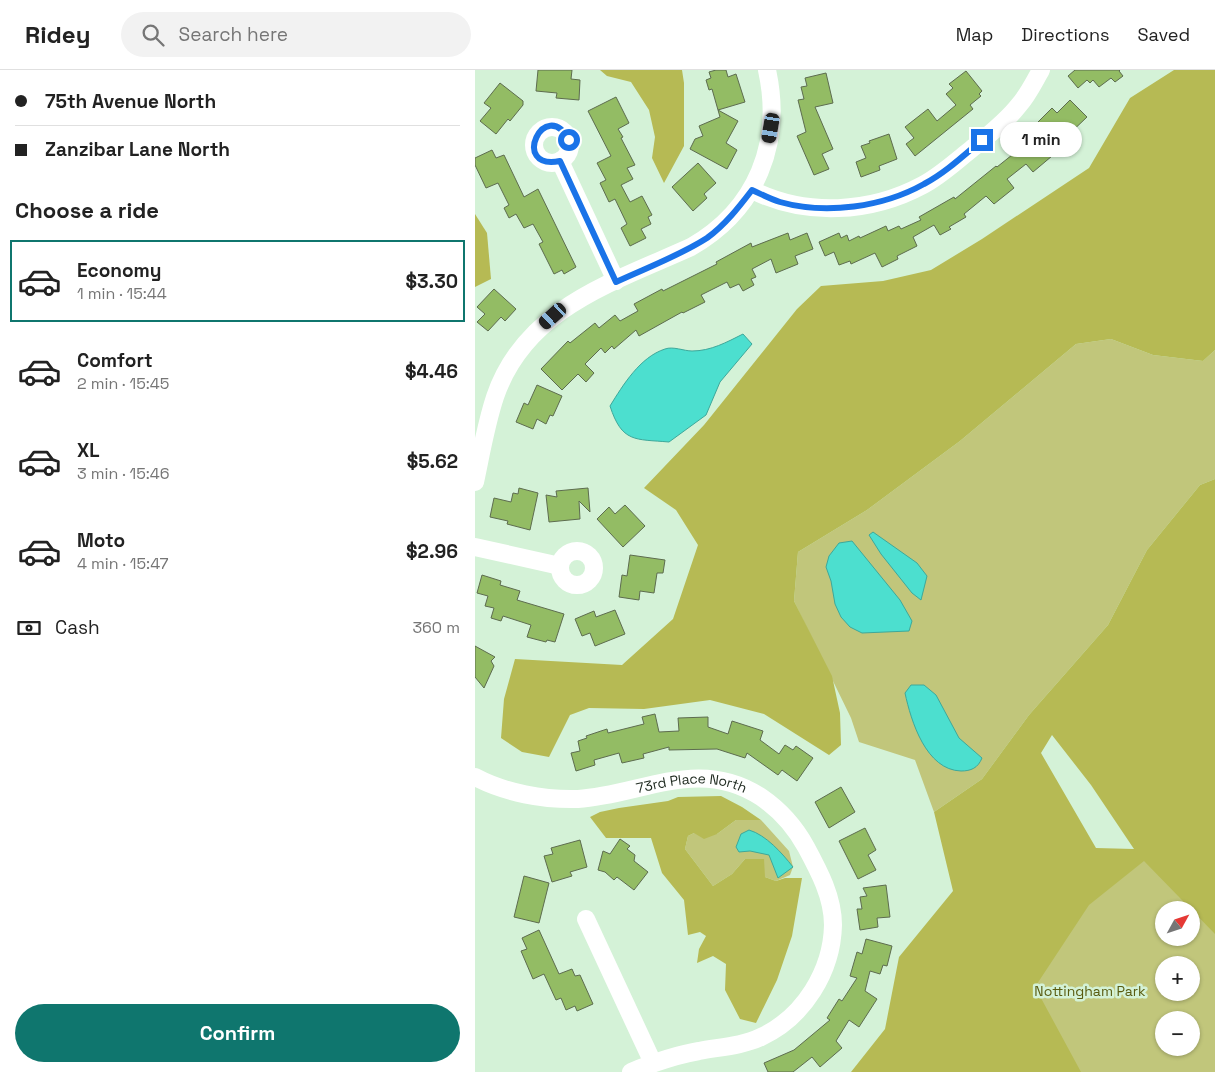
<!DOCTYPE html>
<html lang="en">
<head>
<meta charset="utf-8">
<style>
	body { margin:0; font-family:"Space Grotesk",sans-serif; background:#f2f2f2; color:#222; height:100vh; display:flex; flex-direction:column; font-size:19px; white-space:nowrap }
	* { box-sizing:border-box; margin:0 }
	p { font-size:16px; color:#767676 }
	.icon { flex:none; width:28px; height:28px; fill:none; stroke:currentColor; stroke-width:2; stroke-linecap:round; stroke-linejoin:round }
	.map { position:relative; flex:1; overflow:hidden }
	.panel { display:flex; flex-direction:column; background:#fff; width:475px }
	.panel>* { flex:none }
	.hud { display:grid; align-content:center; height:110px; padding:0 15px; background:#fff }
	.needle { width:32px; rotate:50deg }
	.fabs { position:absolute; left:680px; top:831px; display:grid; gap:10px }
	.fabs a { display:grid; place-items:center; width:45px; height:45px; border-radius:50%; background:#fff; box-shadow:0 1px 4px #0004; font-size:25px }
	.end { position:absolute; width:22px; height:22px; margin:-11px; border:6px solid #1a73e8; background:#fff; box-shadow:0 0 0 2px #fff }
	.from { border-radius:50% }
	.bubble { position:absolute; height:35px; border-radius:18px; background:#fff; box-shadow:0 1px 4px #0004; font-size:16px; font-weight:700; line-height:35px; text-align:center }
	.car { position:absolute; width:15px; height:30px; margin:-15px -8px; border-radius:6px; box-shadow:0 0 4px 1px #0007; background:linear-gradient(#222 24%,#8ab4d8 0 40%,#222 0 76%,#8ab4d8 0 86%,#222 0) }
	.hud b { display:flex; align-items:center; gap:18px; height:48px; font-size:19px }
	.hud b+b { border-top:1px solid #e0e0e0 }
	.hud i { width:12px; height:12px; background:#222 }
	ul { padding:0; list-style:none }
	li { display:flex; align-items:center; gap:15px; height:82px; margin:0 10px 8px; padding:0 5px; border:2px solid transparent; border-radius:0px }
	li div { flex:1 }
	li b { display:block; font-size:19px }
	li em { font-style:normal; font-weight:700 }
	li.selected { border-color:#0f766e }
	li>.icon { width:45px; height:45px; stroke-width:1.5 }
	h2 { padding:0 15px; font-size:22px; line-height:60px }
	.pay { display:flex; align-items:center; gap:12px; height:55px; padding:0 15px; font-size:19px }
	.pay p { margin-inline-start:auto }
	.button { display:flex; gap:10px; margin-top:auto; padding:10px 15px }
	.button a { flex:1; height:58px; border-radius:30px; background:#0f766e; color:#fff; font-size:20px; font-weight:700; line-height:58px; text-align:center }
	header { display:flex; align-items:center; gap:30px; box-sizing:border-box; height:70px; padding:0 25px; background:#fff; border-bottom:1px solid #e0e0e0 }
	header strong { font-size:24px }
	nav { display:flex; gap:28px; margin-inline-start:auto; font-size:18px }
	.search { width:350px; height:45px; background:#f2f2f2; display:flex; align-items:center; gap:12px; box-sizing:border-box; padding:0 18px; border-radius:28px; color:#767676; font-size:19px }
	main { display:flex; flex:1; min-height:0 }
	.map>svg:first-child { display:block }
</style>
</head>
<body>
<header>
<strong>Ridey</strong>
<div class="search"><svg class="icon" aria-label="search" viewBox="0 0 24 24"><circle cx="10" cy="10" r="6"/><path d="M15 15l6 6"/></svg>Search here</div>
<nav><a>Map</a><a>Directions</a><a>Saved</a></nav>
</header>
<main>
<section class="panel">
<div class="hud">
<b><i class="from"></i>75th Avenue North</b>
<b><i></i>Zanzibar Lane North</b>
</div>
<h2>Choose a ride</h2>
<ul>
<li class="selected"><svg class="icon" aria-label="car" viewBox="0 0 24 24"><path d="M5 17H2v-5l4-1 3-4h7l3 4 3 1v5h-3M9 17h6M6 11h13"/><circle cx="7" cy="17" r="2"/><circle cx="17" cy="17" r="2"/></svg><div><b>Economy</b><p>1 min · 15:44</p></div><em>$3.30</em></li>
<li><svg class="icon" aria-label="car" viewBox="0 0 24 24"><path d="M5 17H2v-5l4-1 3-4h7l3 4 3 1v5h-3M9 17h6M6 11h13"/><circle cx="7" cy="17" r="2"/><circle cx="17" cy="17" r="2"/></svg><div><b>Comfort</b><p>2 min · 15:45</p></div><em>$4.46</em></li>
<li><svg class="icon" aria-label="car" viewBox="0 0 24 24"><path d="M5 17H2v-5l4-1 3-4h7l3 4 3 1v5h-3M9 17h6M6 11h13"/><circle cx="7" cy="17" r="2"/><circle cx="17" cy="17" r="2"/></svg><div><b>XL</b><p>3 min · 15:46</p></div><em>$5.62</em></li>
<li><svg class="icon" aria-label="car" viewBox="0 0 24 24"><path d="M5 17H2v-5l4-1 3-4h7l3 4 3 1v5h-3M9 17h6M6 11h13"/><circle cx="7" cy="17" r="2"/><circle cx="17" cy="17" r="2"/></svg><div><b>Moto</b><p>4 min · 15:47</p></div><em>$2.96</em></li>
</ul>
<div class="pay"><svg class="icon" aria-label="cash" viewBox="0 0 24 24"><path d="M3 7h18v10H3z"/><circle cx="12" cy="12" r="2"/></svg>Cash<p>360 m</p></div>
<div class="button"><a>Confirm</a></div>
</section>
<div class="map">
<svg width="740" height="1002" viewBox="0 0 740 1002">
	<rect width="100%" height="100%" fill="#d4f2d7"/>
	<g fill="#c1c67b" fill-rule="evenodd">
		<path d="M 636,269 L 678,285 L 728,291 L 740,280 L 740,409 L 725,415 L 672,480 L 633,555 L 554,645 L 507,709 L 459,742 L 440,690 L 384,672 L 376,648 L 319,531 L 323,482 L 392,440 L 485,371 L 601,274 Z"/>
		<path d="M 261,750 L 286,750 L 314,781 L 318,797 L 315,805 L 301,811 L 290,807 L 270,789 L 257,804 L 238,816 L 210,779 L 213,766 L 219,763 L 242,764 Z"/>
		<path d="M 686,762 L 740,827 L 740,1002 L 587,1002 L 509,914 ZM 689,840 L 716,840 L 716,868 L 689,868 ZM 689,895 L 716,895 L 716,922 L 689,922 ZM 689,950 L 716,950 L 716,978 L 689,978 Z"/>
	</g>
	<g fill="#b6ba54" fill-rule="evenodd">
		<path d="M 125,0 L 207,0 L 209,13 L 209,76 L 189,113 L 177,88 L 180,67 L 174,40 L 156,12 L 132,6 Z"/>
		<path d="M 699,0 L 740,0 L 740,280 L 728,291 L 678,285 L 636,269 L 601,274 L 485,371 L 392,440 L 323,482 L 319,531 L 357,606 L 365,643 L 366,675 L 354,685 L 289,644 L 235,630 L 169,639 L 114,638 L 95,645 L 74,687 L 47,682 L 26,668 L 29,629 L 40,589 L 147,595 L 198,549 L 223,475 L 201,440 L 169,418 L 229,355 L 322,239 L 346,216 L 408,211 L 456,200 L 507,169 L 614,98 L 655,28 Z"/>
		<path d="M 0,144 L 12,163 L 16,209 L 0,217 Z"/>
		<path d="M 740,409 L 740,864 L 669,791 L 614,835 L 560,917 L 606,1002 L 376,1002 L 410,959 L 424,887 L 478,821 L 459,742 L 507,709 L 554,645 L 633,555 L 672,480 L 725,415 ZM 577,665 L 616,715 L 659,779 L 621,778 L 566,683 Z"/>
		<path d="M 246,726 L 267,737 L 286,750 L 261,750 L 242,764 L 229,769 L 219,763 L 213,766 L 210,779 L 238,816 L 257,804 L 270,789 L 289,789 L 290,807 L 301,811 L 310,808 L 327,808 L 317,866 L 302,910 L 281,953 L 265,949 L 250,920 L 251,894 L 238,886 L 222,893 L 224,879 L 231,866 L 225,862 L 213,865 L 209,830 L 187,803 L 176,768 L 131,768 L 115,747 L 125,742 L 144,738 L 193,731 L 203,727 Z"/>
	</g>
	<g fill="#4cdfcf" stroke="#3ea89a">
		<path d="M 268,264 L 277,274 L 245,312 L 231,345 L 194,372 C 160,369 147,373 135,336 C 148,315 165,287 190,279 C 198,276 209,281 217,281 C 236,281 252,272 268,264 Z"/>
		<path d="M 398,462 L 442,493 L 452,506 L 446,530 L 437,523 L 406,484 L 394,465 Z"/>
		<path d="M 377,471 L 425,530 L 437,551 L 434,561 L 387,563 L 375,557 L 366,547 L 360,534 L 356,511 L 351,497 L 354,486 L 364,473 Z"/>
		<path d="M 436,615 L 449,615 L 461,625 L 484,668 L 507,688 C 503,698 496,701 486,701 C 451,700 436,651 430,623 Z"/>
		<path d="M 274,760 C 291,765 307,783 318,797 L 303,808 L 294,785 L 275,781 L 264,782 L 261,777 L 266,764 Z"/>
	</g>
	<g fill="#93bc64" stroke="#5d6c4f">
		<path d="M 63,0 L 97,0 L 96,9 L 105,10 L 104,30 L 81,28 L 82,23 L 61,21 Z"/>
		<path d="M 241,0 L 251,0 L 253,7 L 261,4 L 270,32 L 243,40 L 237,19 L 234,20 L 231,10 L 236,8 L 234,2 Z"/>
		<path d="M 600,0 L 645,0 L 644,1 L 648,6 L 640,12 L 636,8 L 624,17 L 618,10 L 615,13 L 612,10 L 603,18 L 593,6 Z"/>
		<path d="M 491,1 L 507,21 L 504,24 L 506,26 L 495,35 L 498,39 L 440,86 L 431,74 L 439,68 L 430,57 L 453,39 L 462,51 L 481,35 L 471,24 L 478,18 L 474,14 Z"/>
		<path d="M 351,3 L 358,33 L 340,37 L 358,79 L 347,84 L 354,99 L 339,105 L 322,66 L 331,62 L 323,30 L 329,29 L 326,17 L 332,16 L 330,8 Z"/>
		<path d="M 25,13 L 48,31 L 48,35 L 35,51 L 33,49 L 21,64 L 5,51 L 16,38 L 9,33 Z"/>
		<path d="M 141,27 L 154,53 L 143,59 L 148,67 L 146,68 L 160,95 L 152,98 L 158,109 L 146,115 L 155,132 L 167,126 L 177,145 L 173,147 L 176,154 L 166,159 L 171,168 L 155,176 L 146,158 L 152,154 L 140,129 L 134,132 L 125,113 L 131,110 L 122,93 L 136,86 L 113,41 Z"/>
		<path d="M 595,30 L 612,47 L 590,68 L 581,58 L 566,72 L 577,86 L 558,102 L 551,94 L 532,109 L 539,118 L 519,134 L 511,126 L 489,144 L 491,147 L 474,157 L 476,159 L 465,165 L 459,155 L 438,167 L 442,176 L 422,186 L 423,189 L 407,197 L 400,183 L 376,194 L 375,191 L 364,195 L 359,182 L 350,186 L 344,172 L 364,163 L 366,168 L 372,165 L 374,171 L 384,166 L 385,168 L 411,156 L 413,161 L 424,156 L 426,159 L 446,150 L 444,147 L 479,127 L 480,129 L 521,96 L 522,97 L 542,81 L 538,77 L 564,56 L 561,54 L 577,38 L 582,43 Z"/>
		<path d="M 243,40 L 263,51 L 251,73 L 262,80 L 252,99 L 215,79 L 220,69 L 228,66 L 224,56 L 245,47 Z"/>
		<path d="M 414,64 L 422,89 L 404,96 L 405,100 L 386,107 L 381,92 L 391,88 L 386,76 L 395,73 L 394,71 Z"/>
		<path d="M 17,80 L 21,88 L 29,85 L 49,127 L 63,119 L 101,197 L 89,204 L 87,200 L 79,204 L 64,174 L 68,172 L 58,154 L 49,158 L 41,144 L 34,148 L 29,138 L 34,135 L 23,113 L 11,118 L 0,95 L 0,88 Z"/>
		<path d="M 223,93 L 241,113 L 229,124 L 232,128 L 218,141 L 197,117 Z"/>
		<path d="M 313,163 L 315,170 L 332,163 L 338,179 L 320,186 L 323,194 L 301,203 L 296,189 L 277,199 L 281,207 L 276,209 L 279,215 L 268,221 L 264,214 L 255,218 L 252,212 L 226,225 L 230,232 L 208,243 L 207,242 L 164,266 L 161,260 L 139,279 L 137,276 L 130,283 L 126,278 L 110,294 L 119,303 L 111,312 L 103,304 L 87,320 L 66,299 L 93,271 L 95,273 L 120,253 L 124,258 L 140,245 L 145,251 L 163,241 L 159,234 L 187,219 L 188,221 L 242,194 L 241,192 L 276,173 L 277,177 Z"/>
		<path d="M 19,219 L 41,239 L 30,251 L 26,247 L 13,261 L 2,252 L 10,244 L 2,237 Z"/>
		<path d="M 62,315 L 87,326 L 78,346 L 75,345 L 71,354 L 62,349 L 58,359 L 41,352 L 49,333 L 53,335 Z"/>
		<path d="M 44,418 L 63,423 L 55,460 L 32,454 L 33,451 L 15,447 L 19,428 L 36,432 L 38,423 L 43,424 Z"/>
		<path d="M 113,418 L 115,442 L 104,431 L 105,449 L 74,452 L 71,425 L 82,427 L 81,421 Z"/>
		<path d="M 150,435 L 170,456 L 148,477 L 122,449 L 134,437 L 140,444 Z"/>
		<path d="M 155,485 L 190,490 L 188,503 L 182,503 L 179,523 L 165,521 L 164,530 L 144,527 L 147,505 L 152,506 Z"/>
		<path d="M 7,505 L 26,511 L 25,515 L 45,521 L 42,530 L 89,544 L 80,572 L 72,570 L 71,572 L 52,567 L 56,555 L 28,546 L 26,551 L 16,548 L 19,538 L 10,536 L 13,526 L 2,523 Z"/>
		<path d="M 140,540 L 150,564 L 120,576 L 115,563 L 107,566 L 100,549 L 119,541 L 121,547 Z"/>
		<path d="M 0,576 L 20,587 L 16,591 L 19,596 L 9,618 L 0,607 Z"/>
		<path d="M 180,644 L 184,662 L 204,661 L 203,648 L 233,647 L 233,657 L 253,664 L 257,651 L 288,661 L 285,670 L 304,684 L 310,675 L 318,680 L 321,676 L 338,688 L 322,711 L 307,700 L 303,705 L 272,683 L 270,688 L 242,679 L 194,680 L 194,677 L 168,684 L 169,688 L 147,693 L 144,683 L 119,690 L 120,695 L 101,701 L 96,683 L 105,681 L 103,671 L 112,668 L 111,666 L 132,659 L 133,663 L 169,654 L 167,647 Z"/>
		<path d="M 366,717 L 380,742 L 354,758 L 340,732 Z"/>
		<path d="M 390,758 L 401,780 L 393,785 L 401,800 L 383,809 L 364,771 Z"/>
		<path d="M 145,769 L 155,776 L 152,779 L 160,785 L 159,791 L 173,802 L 159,820 L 142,807 L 139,810 L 130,802 L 123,800 L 128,781 L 135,784 Z"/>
		<path d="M 105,770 L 112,797 L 95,802 L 97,806 L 77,812 L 69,786 L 78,784 L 76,778 Z"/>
		<path d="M 49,806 L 74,813 L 64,853 L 39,847 Z"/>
		<path d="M 411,815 L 415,847 L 402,848 L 403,857 L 385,860 L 382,839 L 387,839 L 385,827 L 392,826 L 388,818 Z"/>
		<path d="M 64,860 L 84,904 L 97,899 L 100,906 L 105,905 L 118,934 L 102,941 L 100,936 L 91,940 L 86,928 L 81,930 L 69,904 L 58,909 L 46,881 L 52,879 L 47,868 Z"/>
		<path d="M 391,869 L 417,876 L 412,896 L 408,895 L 405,904 L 395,901 L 390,921 L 402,929 L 384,957 L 374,950 L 361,971 L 367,978 L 345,997 L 337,987 L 318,1002 L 293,1002 L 289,993 L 319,980 L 355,950 L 352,948 L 364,929 L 367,931 L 382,908 L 375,906 L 382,882 L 387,884 Z"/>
	</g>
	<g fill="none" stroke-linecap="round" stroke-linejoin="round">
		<g stroke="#fff" stroke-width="18">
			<circle cx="77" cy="75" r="18"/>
			<path d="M 85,91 L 141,211"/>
			<path d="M 277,120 C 331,147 396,143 448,115 C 465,106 479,93 494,81 C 511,67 530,53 544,35 C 553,25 559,12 566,0"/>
			<path d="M 0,412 C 6,384 11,354 20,327 C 50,238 139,212 216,177 C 282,139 308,73 292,0"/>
			<path d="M 0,477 L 85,496"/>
			<circle cx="102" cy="498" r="17"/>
			<path id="s1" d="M 0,707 C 30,723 69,730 103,729 C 167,725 224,686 286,727 C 305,740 320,757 331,777 C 344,801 358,827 358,855 C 357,901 329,947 286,967 C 267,976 245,977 224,981 C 200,985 178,993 156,1002"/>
			<path d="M 111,849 L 178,993"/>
		</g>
	</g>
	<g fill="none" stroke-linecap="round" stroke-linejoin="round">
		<path stroke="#1a73e8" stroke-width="6" d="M 94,70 C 70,25 34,101 85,91 L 141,212 C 171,198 204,186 232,168 C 250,155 264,137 277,120 C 286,124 295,129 305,132 C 351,145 408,137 449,114 C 470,103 488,86 507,70"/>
	</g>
	<g text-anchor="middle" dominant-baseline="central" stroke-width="5" stroke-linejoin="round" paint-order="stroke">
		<g font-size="14" fill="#1e291f" stroke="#d4f2d7">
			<text stroke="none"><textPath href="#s1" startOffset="222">73rd Place North</textPath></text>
		</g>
		<g font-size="14" fill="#595b10" stroke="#d4f2d7">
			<text x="615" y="921">Nottingham Park</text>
		</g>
	</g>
</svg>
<div class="fabs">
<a><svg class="needle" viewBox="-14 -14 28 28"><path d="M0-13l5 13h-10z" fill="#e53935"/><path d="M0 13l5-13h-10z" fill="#767676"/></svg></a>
<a>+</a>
<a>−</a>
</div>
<i class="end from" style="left:94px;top:70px"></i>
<i class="end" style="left:507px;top:70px"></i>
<div class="bubble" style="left:525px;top:52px;width:82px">1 min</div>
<i class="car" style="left:296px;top:58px;rotate:190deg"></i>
<i class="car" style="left:78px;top:246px;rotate:228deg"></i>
</div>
</main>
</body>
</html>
